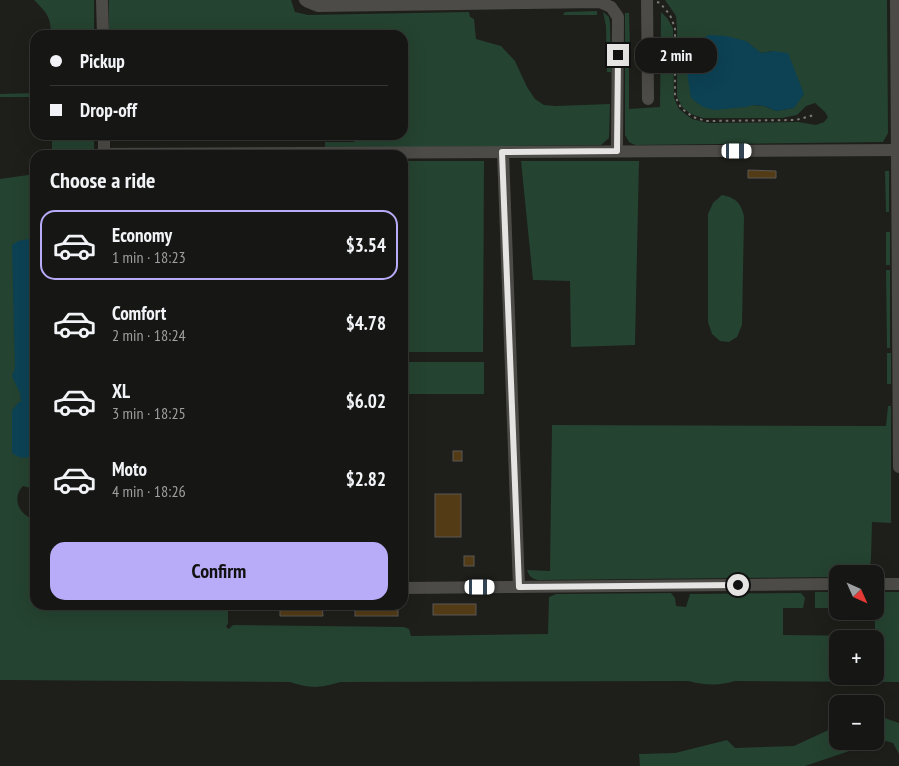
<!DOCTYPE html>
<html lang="en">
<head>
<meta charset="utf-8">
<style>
	body { margin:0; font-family:"PT Sans Narrow",sans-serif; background:#1f1f1d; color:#f1f3f6; height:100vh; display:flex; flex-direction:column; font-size:19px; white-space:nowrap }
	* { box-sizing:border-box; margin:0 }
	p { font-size:16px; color:#9e9fa0 }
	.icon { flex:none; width:28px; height:28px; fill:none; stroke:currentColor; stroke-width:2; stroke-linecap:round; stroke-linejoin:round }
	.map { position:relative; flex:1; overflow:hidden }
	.side { position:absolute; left:30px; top:150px; width:378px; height:460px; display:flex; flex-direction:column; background:#161614; border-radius:15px; box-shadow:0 5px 20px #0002,0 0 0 1px #353534 }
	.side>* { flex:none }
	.guide { position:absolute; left:30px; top:30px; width:378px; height:110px; border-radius:15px; box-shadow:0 5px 20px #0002,0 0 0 1px #353534; display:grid; align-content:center; height:110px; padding:0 20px; background:#161614 }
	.needle { width:32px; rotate:135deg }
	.buttons { position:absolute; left:829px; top:565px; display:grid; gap:10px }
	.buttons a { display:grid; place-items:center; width:55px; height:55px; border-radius:10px; background:#161614; box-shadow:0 5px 20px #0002,0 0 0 1px #353534; font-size:25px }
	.end { position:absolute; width:22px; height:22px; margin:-11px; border:6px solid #e5e4e2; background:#111; box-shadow:0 0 0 2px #111 }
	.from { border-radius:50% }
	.bubble { position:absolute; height:35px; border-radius:15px; background:#161614; box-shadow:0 5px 20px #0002,0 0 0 1px #353534; font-size:16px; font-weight:700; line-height:35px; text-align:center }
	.car { position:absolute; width:15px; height:30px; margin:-15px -8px; border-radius:6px; box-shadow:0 0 4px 1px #0007; background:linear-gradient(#fff 24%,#345 0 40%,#fff 0 76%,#345 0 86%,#fff 0) }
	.guide b { display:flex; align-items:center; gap:18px; height:48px; font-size:19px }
	.guide b+b { border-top:1px solid #353534 }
	.guide i { width:12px; height:12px; background:#f1f3f6 }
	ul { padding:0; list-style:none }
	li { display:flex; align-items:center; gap:15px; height:70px; margin:0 10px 8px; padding:0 10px; border:2px solid transparent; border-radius:15px }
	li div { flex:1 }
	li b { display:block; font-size:19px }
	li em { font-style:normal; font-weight:700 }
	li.current { border-color:#b8abf7 }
	li>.icon { width:45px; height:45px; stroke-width:1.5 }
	h2 { padding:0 20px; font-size:22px; line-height:60px }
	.cta { display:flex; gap:10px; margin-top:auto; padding:10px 20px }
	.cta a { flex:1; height:58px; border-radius:15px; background:#b8abf7; color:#111; font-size:20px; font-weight:700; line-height:58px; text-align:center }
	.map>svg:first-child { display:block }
</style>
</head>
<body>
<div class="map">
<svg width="899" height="766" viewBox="0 0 899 766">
	<rect width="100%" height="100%" fill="#1e1e1a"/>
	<g fill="#254331" fill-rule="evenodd">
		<path d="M 34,0 L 94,0 L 94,35 L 51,35 C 51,17 47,13 34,0 Z"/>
		<path d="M 109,0 L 291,0 L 295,12 L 308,15 L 469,12 L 470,17 L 474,19 L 476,39 L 501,46 L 515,61 L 527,87 L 535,99 L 544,105 L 556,106 L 610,104 L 609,138 L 601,145 L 325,148 L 325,142 L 354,142 L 355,135 L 402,135 L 402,35 L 109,35 Z"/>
		<path d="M 665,0 L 887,0 L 888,133 L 883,142 L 635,145 L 629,142 L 625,135 L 625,54 L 629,54 L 629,109 L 660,107 L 661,12 L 667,18 L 673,28 L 674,98 L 679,109 L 692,119 L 708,123 L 798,122 L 816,125 L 824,122 L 828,117 L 825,112 L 815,103 L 806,106 L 797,115 L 782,118 L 703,118 L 691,114 L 682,107 L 677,96 L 677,28 L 676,16 ZM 746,41 L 760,53 L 773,51 L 804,94 L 793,108 L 776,111 L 764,106 L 752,105 Z"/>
		<path d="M 597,11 L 597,15 L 563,15 L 565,12 Z"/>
		<path d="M 603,12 L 609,17 L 610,24 L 611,72 L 607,72 L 606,26 Z"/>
		<path d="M 625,13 L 629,13 L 630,48 L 625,48 Z"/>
		<path d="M 35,93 L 35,97 L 0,97 L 0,94 Z"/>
		<rect x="52" y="135" width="42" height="20"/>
		<path d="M 402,161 L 484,161 L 483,352 L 403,352 Z"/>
		<path d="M 521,161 L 639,161 L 635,345 L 571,347 L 570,281 L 533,280 Z"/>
		<path d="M 885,171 L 889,171 L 889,212 L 886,212 Z"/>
		<path d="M 35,174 L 35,489 L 23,486 C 14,495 16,509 27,516 C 29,518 32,519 35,520 L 35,605 L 228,605 L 228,623 L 226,627 L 229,629 L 233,625 L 404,627 L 409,629 L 411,636 L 548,634 L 549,597 L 556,594 L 671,593 L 675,598 L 676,606 L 686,607 L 690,594 L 801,593 L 805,598 L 803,608 L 783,608 L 783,635 L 875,636 L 875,592 L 899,592 L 899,682 L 735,681 C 719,686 704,685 688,681 L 341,682 C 319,688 312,689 290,682 L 0,680 L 0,179 ZM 838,639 L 875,639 L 875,676 L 838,676 Z"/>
		<path d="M 722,195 C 736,198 740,202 744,216 L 742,325 L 737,337 L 729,342 L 720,341 L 712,334 L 708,322 L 708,214 L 713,203 Z"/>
		<rect x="886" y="232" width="4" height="33"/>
		<path d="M 886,270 L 890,270 L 890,348 L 887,348 Z"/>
		<rect x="887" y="353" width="4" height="31"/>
		<path d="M 402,362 L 484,362 L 484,394 L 403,394 Z"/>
		<path d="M 888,406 L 891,406 L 891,523 L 872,522 L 871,559 L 870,565 L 865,569 L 866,573 L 875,574 L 838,574 L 837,577 L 538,580 C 532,579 529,576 527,570 L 550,571 L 552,425 L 886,426 Z"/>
		<rect x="815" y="592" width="22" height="16"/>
		<path d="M 882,717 L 899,723 L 899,754 L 893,743 L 882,740 L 805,766 L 640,766 L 639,754 L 675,753 L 727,740 L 735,748 L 794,746 L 837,726 L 838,741 L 875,741 L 875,718 Z"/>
	</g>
	<g fill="#0c4254">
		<path d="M 709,35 L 726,36 L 746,41 L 761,53 L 773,51 L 788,53 L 804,94 L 794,108 L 776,111 L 764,106 L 753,105 L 746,107 L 714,110 L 703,107 L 691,98 L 686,65 L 698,41 Z"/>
		<path d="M 35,238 L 35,459 C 26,454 24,462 12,453 L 12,411 L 16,405 L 21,401 L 20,393 L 12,376 L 15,368 L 12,245 L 18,241 Z"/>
	</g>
	<g fill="#533b16" stroke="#5b5854">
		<path d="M 748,170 L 776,171 L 776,178 L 748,178 Z"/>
		<rect x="453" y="451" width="9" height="10"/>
		<rect x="435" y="494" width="26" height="43"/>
		<rect x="464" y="556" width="10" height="10"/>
		<rect x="433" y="604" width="43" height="11"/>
		<path d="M 280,605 L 322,605 L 323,616 L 280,616 Z"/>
		<rect x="355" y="605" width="43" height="11"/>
	</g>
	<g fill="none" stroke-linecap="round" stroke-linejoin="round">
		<path stroke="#7a7976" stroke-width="2" stroke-dasharray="2.5 4" stroke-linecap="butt" d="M 657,2 L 660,3 L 670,15 L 675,28 L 675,96 L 681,108 L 693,117 L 706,121 L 796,120 L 814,115"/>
		<g stroke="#4c4b47" stroke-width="12">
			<path d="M 102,0 L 103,35"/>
			<path d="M 305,0 L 308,2 L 318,6 L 600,2 L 611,7 L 618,17 L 617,151"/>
			<path d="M 647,0 L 648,99"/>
			<path d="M 896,0 L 899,467"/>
			<path d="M 104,135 L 104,154 L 899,150"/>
			<path d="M 503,152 L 519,587"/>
			<path d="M 875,584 L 899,584"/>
			<path d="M 402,588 L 838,584"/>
		</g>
	</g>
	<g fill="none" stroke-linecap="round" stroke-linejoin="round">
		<path stroke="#e5e4e2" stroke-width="6" d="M 618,55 L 617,151 L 502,152 L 519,587 L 738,585"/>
	</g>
</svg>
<div class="buttons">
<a><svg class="needle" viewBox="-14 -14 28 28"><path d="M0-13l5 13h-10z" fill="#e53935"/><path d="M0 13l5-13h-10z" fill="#9e9fa0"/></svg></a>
<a>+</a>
<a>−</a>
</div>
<i class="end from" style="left:738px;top:585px"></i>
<i class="end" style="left:618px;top:55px"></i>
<div class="bubble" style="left:635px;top:38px;width:82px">2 min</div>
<i class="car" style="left:737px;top:151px;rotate:90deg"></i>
<i class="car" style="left:480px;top:587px;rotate:90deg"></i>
<div class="guide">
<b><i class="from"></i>Pickup</b>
<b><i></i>Drop-off</b>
</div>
<section class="side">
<h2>Choose a ride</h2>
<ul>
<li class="current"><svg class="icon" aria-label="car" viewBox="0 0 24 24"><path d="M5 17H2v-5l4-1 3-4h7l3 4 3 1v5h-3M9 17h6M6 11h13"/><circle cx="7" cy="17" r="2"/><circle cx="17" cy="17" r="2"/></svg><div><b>Economy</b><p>1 min · 18:23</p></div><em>$3.54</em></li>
<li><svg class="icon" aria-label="car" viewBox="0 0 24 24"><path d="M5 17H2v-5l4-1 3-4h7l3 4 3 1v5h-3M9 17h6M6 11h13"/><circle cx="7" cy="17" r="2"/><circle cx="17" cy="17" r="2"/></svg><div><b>Comfort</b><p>2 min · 18:24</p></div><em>$4.78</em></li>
<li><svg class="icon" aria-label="car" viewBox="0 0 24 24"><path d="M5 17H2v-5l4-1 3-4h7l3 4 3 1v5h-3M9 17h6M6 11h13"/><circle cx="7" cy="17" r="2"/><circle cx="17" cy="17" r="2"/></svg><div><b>XL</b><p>3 min · 18:25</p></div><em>$6.02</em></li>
<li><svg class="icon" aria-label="car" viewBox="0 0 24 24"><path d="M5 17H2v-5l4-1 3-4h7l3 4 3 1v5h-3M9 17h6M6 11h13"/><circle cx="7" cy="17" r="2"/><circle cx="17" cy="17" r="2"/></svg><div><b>Moto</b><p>4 min · 18:26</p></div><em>$2.82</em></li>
</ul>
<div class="cta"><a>Confirm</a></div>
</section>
</div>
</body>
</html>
